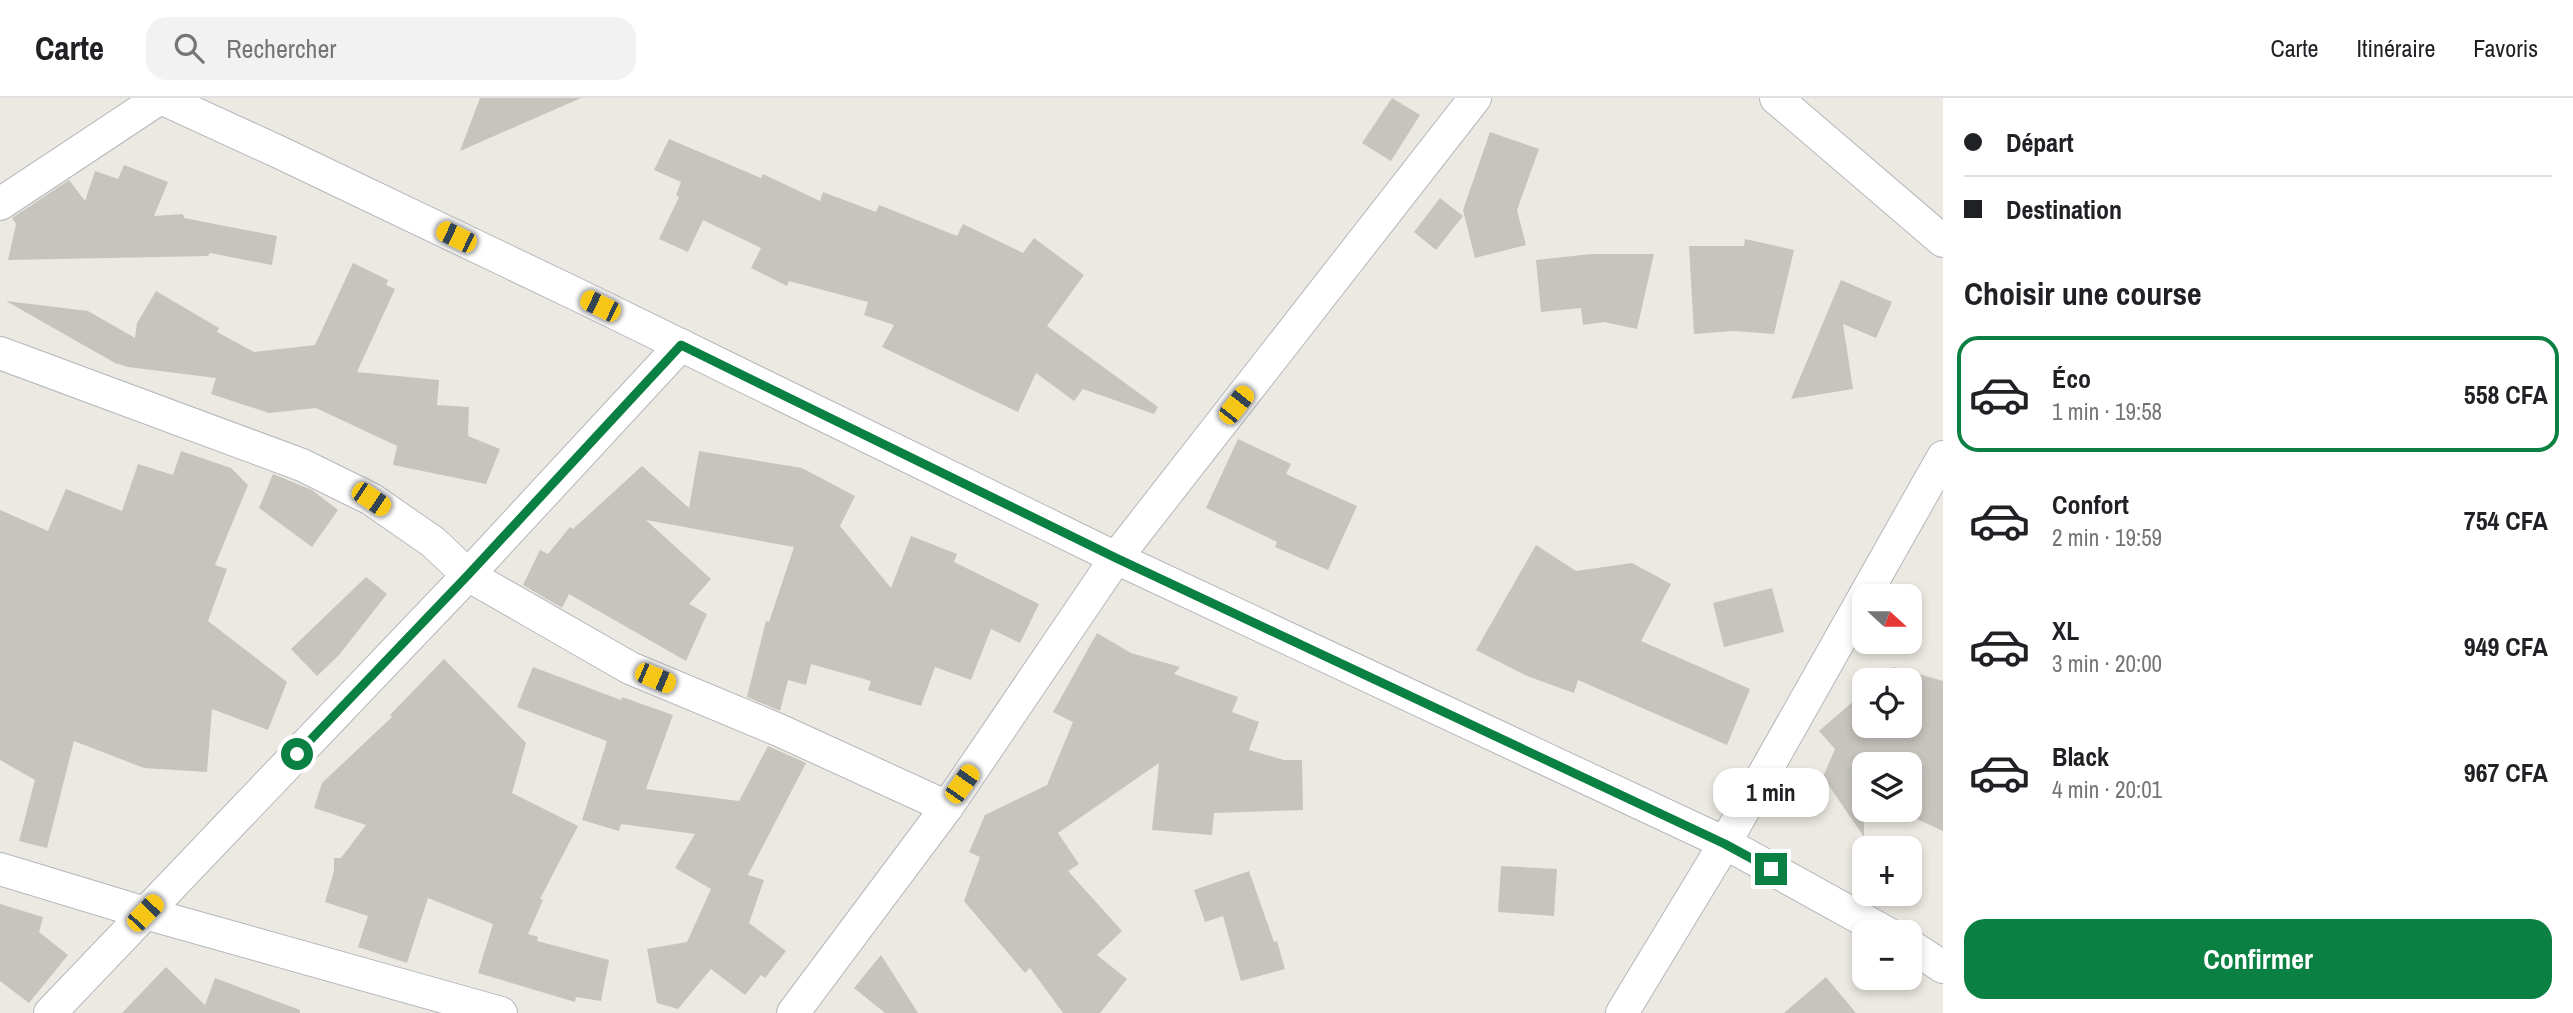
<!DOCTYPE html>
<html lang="fr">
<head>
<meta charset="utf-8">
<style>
	body { margin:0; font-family:"Archivo Narrow",sans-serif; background:#f2f2f2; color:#202124; height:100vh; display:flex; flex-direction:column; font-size:26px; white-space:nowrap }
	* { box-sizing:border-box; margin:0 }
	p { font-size:23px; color:#757577 }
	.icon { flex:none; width:38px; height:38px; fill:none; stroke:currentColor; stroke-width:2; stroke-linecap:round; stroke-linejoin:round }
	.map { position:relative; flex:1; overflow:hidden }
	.drawer { display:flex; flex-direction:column; background:#fff; width:630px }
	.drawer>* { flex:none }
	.guide { display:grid; align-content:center; height:154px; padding:0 21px; background:#fff }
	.needle { width:46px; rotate:111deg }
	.controls { position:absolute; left:1852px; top:486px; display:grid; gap:14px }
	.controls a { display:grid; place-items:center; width:70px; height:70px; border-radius:14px; background:#fff; box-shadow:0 4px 10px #0003; font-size:35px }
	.end { position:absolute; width:32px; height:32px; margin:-16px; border:9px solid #0b8043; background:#fff; box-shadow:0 0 0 4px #fff }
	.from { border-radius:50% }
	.bubble { position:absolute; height:49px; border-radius:21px; background:#fff; box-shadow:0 4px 10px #0003; font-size:23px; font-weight:700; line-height:49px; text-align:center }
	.car { position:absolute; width:21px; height:42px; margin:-21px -10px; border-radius:9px; box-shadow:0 0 5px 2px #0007; background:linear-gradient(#f5c518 24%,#345 0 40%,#f5c518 0 76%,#345 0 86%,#f5c518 0) }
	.guide b { display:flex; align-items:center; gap:24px; height:66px; font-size:26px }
	.guide b+b { border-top:2px solid #e0e0e0 }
	.guide i { width:18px; height:18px; background:#202124 }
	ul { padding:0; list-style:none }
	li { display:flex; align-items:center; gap:21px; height:116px; margin:0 14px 10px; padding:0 7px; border:4px solid transparent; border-radius:21px }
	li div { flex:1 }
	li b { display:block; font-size:26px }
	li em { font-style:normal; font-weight:700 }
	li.active { border-color:#0b8043 }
	li>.icon { width:63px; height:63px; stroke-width:1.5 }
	h2 { padding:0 21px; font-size:32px; line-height:84px }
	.cta { display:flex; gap:14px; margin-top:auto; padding:14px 21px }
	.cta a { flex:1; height:80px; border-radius:21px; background:#0b8043; color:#fff; font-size:28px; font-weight:700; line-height:80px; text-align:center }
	header { display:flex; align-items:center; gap:42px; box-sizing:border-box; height:98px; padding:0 35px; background:#fff; border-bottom:2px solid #e0e0e0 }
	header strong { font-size:33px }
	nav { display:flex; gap:38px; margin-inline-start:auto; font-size:24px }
	.search { width:490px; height:63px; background:#f2f2f2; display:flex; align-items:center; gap:18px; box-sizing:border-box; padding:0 24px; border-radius:21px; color:#757577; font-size:26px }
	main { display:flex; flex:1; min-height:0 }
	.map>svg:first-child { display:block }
</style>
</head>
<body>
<header>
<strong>Carte</strong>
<div class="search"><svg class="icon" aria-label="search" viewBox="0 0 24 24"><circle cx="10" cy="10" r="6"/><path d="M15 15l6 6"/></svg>Rechercher</div>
<nav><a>Carte</a><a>Itinéraire</a><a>Favoris</a></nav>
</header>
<main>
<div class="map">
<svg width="1943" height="915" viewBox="0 0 1943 915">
	<rect width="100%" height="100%" fill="#ebe9e1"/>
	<g fill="#c7c4be">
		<path d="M 480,0 L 581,0 L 460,53 Z"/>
		<path d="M 1392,0 L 1420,17 L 1391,63 L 1362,45 Z"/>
		<path d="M 1490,34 L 1539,51 L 1517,112 L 1526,147 L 1475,160 L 1463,112 Z"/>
		<path d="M 669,41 L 761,80 L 763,76 L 820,103 L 823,94 L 876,114 L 879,107 L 957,138 L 963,126 L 1023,155 L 1034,140 L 1084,177 L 1047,228 L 1158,309 L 1154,316 L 1083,291 L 1074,303 L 1036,275 L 1018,314 L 882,249 L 894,227 L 864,217 L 868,204 L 789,183 L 787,188 L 751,170 L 761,150 L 703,122 L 688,154 L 659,141 L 679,99 L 676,97 L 681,84 L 654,72 Z"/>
		<path d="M 124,67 L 168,84 L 154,118 L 183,116 L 184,120 L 277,138 L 272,167 L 210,155 L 208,158 L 8,162 L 16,126 L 12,120 L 69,82 L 85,103 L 95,73 L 118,81 Z"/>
		<path d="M 1440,100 L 1463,118 L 1436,152 L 1414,134 Z"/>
		<path d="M 1745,141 L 1794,152 L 1774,236 L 1734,233 L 1694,236 L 1689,148 L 1744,148 Z"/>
		<path d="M 1591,156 L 1654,156 L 1637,231 L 1604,224 L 1583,227 L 1581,210 L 1541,214 L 1536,162 Z"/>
		<path d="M 353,165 L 388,182 L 386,187 L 395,191 L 357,274 L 439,282 L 437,307 L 469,309 L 468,338 L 500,351 L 486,386 L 393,367 L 397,348 L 316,310 L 269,315 L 211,296 L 216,280 L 128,269 L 115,265 L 6,203 L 88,213 L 135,240 L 137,225 L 156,193 L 219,230 L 217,234 L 254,254 L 315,247 Z"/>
		<path d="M 1841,182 L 1892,204 L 1876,240 L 1843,226 L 1853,291 L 1791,301 Z"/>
		<path d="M 1238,341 L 1291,366 L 1286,376 L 1357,408 L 1328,472 L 1275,449 L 1277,444 L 1206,410 Z"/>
		<path d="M 181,353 L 231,370 L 248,387 L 215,467 L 227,471 L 208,523 L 287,584 L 268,632 L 212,611 L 207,674 L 144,670 L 74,643 L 47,750 L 19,743 L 35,682 L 0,662 L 0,412 L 48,433 L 66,391 L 122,413 L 138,366 L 173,377 Z"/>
		<path d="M 699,353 L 802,370 L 855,398 L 840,428 L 891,490 L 911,438 L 957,456 L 954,464 L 1039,506 L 1020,545 L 991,531 L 971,582 L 935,569 L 921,608 L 868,592 L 871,583 L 811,566 L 806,587 L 788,582 L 780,613 L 747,599 L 766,523 L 769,524 L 794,449 L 646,422 L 711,481 L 689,506 L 707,516 L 686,563 L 569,496 L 562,510 L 523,487 L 540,452 L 548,456 L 570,429 L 573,431 L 642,368 L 689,410 Z"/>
		<path d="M 273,376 L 312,392 L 338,412 L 312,449 L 259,410 Z"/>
		<path d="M 1536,447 L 1576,473 L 1632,465 L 1671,486 L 1641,543 L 1750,591 L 1727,647 L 1578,582 L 1574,595 L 1527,578 L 1476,552 Z"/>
		<path d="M 366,479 L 387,496 L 339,557 L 317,578 L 291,551 Z"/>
		<path d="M 1772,490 L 1784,534 L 1724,549 L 1713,505 Z"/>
		<path d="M 1097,535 L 1131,555 L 1180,569 L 1174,576 L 1238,599 L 1232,614 L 1259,624 L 1249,652 L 1284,662 L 1302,662 L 1303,712 L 1214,715 L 1212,737 L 1152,732 L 1159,665 L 1058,735 L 1079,766 L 1068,773 L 1122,833 L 1097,857 L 1127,881 L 1100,915 L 1063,915 L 1030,870 L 1025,875 L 964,803 L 980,759 L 969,754 L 985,717 L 1047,687 L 1073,624 L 1053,614 Z"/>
		<path d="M 444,561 L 526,645 L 512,695 L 578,728 L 540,801 L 543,802 L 528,836 L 538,839 L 537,843 L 609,862 L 601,903 L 576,899 L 575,904 L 478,875 L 493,826 L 428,800 L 407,865 L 358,849 L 368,818 L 325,804 L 334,773 L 334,760 L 341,760 L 366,727 L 314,710 L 322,685 L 392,619 L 390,617 Z"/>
		<path d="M 533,569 L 621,602 L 622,599 L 673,617 L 646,691 L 739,703 L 768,648 L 806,665 L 748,777 L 764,782 L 749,825 L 786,853 L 765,880 L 761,877 L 745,897 L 711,871 L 678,911 L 657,905 L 647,851 L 687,844 L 711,791 L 675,770 L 695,736 L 621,726 L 619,733 L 582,722 L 607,643 L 517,609 Z"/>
		<path d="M 1894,569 L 1943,583 L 1943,733 L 1897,712 L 1909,712 L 1909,667 L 1864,667 L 1864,739 L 1823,679 L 1835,651 L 1819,633 L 1864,594 L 1864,628 L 1909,628 L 1909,583 L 1877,583 Z"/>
		<path d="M 1501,768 L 1557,771 L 1554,818 L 1498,814 Z"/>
		<path d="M 1249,773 L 1274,844 L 1277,843 L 1285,871 L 1241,883 L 1223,818 L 1205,824 L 1194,792 Z"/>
		<path d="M 0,806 L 43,819 L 39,834 L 68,857 L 29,905 L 0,883 Z"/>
		<path d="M 881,857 L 918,915 L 885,915 L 854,890 Z"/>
		<path d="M 166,869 L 205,907 L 215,880 L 300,912 L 300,915 L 122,915 Z"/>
		<path d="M 1826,879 L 1856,915 L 1784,915 Z"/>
	</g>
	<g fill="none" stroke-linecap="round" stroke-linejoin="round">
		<defs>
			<g id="street">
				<path d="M 161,0 L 281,55 L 580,198 L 1116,460 L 1725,745 L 1887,835"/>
				<path d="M 1776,0 L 1943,143"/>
				<path d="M 0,106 L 160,0"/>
				<path d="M 0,255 L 302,367 L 371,401 L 433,444 L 468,477 L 630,570 L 781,633 L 947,709"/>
				<path d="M 1864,499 L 1943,359"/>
				<path d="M 0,771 L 145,815 L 501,915"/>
				<path d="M 1909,847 L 1943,869"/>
				<path d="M 50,915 L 468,477 L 681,247"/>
				<path d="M 793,915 L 947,709 L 1116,460 L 1475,0"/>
				<path d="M 1622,915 L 1725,745 L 1864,499"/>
			</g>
		</defs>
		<use href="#street" stroke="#b4b7bb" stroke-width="34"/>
		<use href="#street" stroke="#fff" stroke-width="32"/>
	</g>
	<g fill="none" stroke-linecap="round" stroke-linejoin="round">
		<path stroke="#0b8043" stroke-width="9" d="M 297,656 L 468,477 L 681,247 L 1116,460 L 1725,746 L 1771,771"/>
	</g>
</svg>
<div class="controls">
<a><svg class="needle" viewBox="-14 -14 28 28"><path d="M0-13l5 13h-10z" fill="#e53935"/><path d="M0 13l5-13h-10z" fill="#757577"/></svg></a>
<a><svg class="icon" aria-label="locate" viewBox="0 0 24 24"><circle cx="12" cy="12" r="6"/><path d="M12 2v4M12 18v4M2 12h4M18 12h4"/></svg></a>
<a><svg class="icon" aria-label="layers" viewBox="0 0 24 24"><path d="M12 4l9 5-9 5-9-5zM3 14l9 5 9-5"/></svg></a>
<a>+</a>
<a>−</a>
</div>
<i class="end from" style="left:297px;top:656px"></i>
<i class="end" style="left:1771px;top:771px"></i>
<div class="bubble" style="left:1713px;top:670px;width:116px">1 min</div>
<i class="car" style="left:456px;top:139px;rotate:296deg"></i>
<i class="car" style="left:600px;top:208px;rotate:296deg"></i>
<i class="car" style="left:1236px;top:307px;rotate:38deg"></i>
<i class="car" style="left:371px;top:401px;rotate:124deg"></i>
<i class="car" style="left:655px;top:580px;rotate:113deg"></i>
<i class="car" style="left:962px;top:686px;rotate:35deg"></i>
<i class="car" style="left:145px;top:815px;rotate:44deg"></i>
</div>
<section class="drawer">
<div class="guide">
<b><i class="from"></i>Départ</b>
<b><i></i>Destination</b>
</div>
<h2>Choisir une course</h2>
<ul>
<li class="active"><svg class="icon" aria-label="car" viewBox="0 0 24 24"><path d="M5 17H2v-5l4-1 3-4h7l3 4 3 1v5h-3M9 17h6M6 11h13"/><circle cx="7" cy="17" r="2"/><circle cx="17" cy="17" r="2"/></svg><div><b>Éco</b><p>1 min · 19:58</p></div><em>558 CFA</em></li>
<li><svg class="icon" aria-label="car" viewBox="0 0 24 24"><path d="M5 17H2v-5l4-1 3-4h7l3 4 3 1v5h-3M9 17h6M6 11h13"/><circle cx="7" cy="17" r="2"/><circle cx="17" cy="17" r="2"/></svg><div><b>Confort</b><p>2 min · 19:59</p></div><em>754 CFA</em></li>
<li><svg class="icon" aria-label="car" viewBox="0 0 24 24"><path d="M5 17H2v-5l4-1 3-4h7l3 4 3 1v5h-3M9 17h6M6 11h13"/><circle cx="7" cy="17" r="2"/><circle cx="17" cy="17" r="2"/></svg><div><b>XL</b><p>3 min · 20:00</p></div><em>949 CFA</em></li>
<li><svg class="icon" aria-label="car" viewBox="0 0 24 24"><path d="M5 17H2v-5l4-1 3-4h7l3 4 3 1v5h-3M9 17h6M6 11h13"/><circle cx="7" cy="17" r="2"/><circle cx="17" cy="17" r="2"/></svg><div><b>Black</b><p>4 min · 20:01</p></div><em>967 CFA</em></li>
</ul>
<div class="cta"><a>Confirmer</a></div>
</section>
</main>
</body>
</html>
